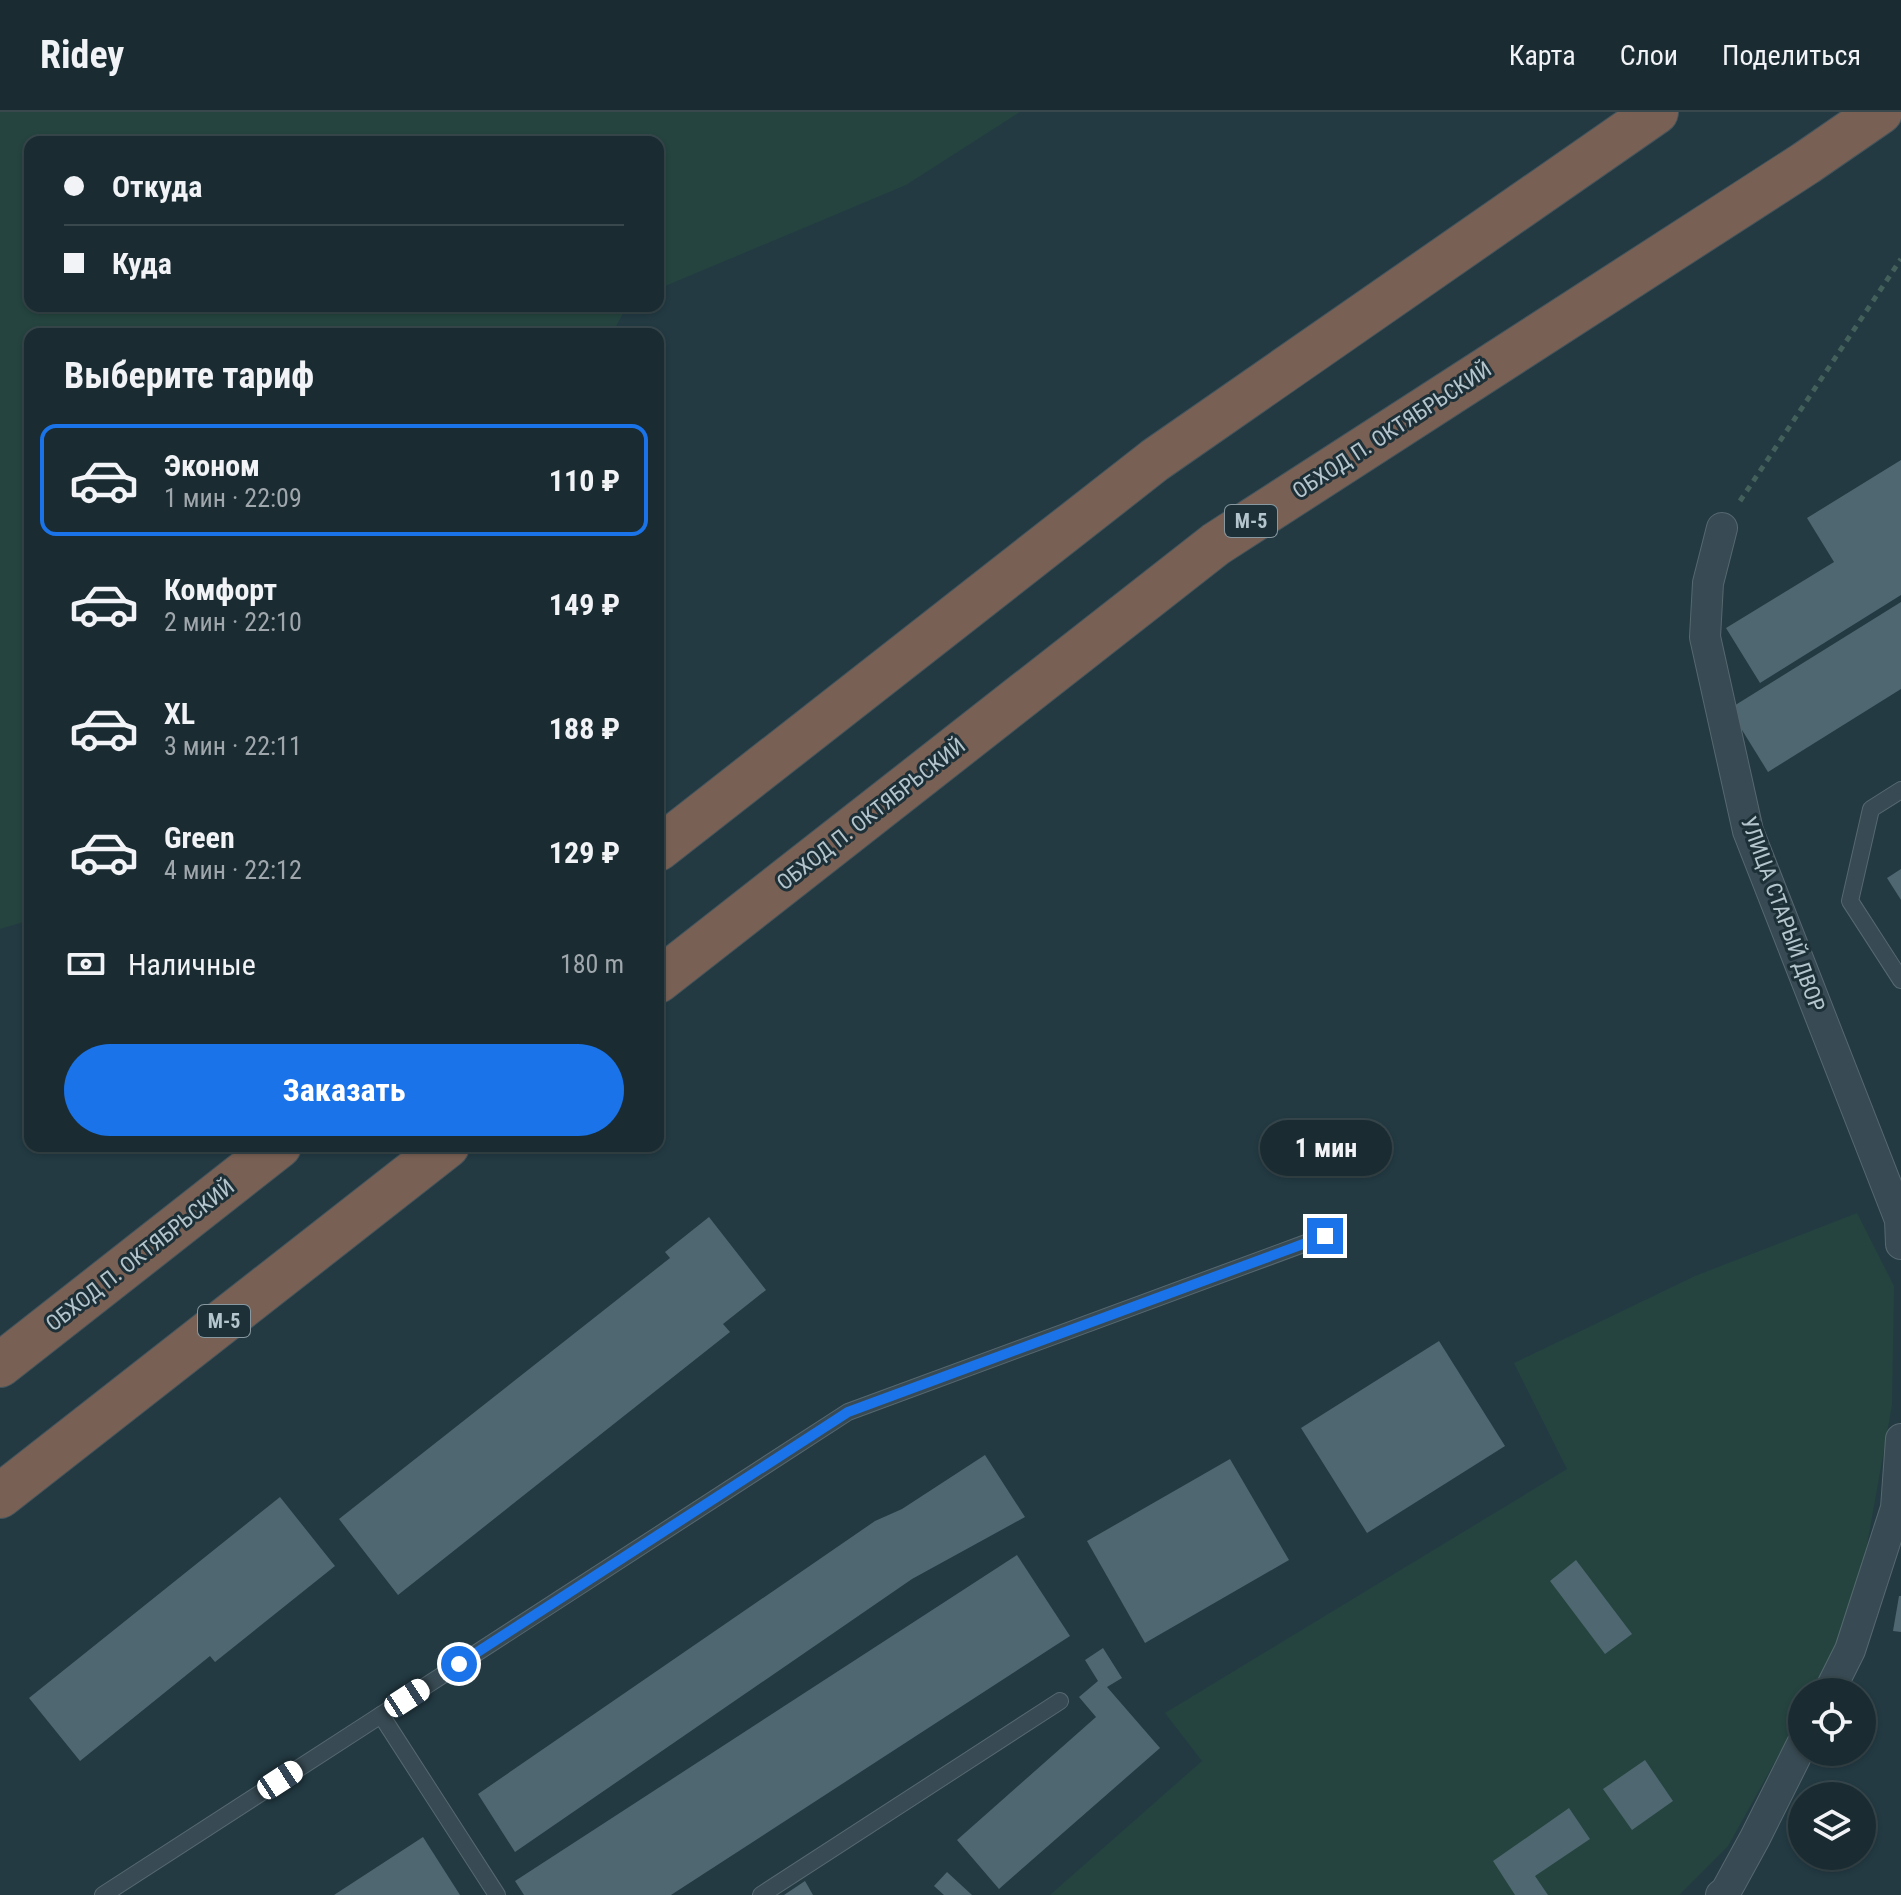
<!DOCTYPE html>
<html lang="ru">
<head>
<meta charset="utf-8">
<style>
	body { margin:0; font-family:"Roboto Condensed",sans-serif; background:#23343a; color:#f1f3f6; height:100vh; display:flex; flex-direction:column; font-size:30px; white-space:nowrap }
	* { box-sizing:border-box; margin:0 }
	p { font-size:26px; color:#9fa7ac }
	.icon { flex:none; width:44px; height:44px; fill:none; stroke:currentColor; stroke-width:2; stroke-linecap:round; stroke-linejoin:round }
	.map { position:relative; flex:1; overflow:hidden }
	.sheet { position:absolute; left:24px; top:216px; width:640px; height:824px; display:flex; flex-direction:column; background:#1a2c32; border-radius:16px; box-shadow:0 2px 6px #0004,0 0 0 2px #38484d }
	.sheet>* { flex:none }
	.guide { position:absolute; left:24px; top:24px; width:640px; height:176px; border-radius:16px; box-shadow:0 2px 6px #0004,0 0 0 2px #38484d; display:grid; align-content:center; height:176px; padding:0 40px; background:#1a2c32 }
	.buttons { position:absolute; left:1788px; top:1566px; display:grid; gap:16px }
	.buttons a { display:grid; place-items:center; width:88px; height:88px; border-radius:50%; background:#1a2c32; box-shadow:0 2px 6px #0004,0 0 0 2px #38484d; font-size:40px }
	.end { position:absolute; width:36px; height:36px; margin:-18px; border:10px solid #1a73e8; background:#fff; box-shadow:0 0 0 4px #fff }
	.from { border-radius:50% }
	.bubble { position:absolute; height:56px; border-radius:28px; background:#1a2c32; box-shadow:0 2px 6px #0004,0 0 0 2px #38484d; font-size:26px; font-weight:700; line-height:56px; text-align:center }
	.car { position:absolute; width:24px; height:48px; margin:-24px -12px; border-radius:10px; box-shadow:0 0 6px 2px #0007; background:linear-gradient(#fff 24%,#345 0 40%,#fff 0 76%,#345 0 86%,#fff 0) }
	.guide b { display:flex; align-items:center; gap:28px; height:76px; font-size:30px }
	.guide b+b { border-top:2px solid #38484d }
	.guide i { width:20px; height:20px; background:#f1f3f6 }
	ul { padding:0; list-style:none }
	li { display:flex; align-items:center; gap:24px; height:112px; margin:0 16px 12px; padding:0 24px; border:4px solid transparent; border-radius:16px }
	li div { flex:1 }
	li b { display:block; font-size:30px }
	li em { font-style:normal; font-weight:700 }
	li.active { border-color:#1a73e8 }
	li>.icon { width:72px; height:72px; stroke-width:1.5 }
	h2 { padding:0 40px; font-size:36px; line-height:96px }
	.pay { display:flex; align-items:center; gap:20px; height:88px; padding:0 40px; font-size:30px }
	.pay p { margin-inline-start:auto }
	.action { display:flex; gap:16px; margin-top:auto; padding:16px 40px }
	.action a { flex:1; height:92px; border-radius:48px; background:#1a73e8; color:#fff; font-size:32px; font-weight:700; line-height:92px; text-align:center }
	header { display:flex; align-items:center; gap:48px; box-sizing:border-box; height:112px; padding:0 40px; background:#1a2c32; border-bottom:2px solid #38484d }
	header strong { font-size:38px }
	nav { display:flex; gap:44px; margin-inline-start:auto; font-size:28px }
	.map>svg:first-child { display:block }
</style>
</head>
<body>
<header>
<strong>Ridey</strong>
<nav><a>Карта</a><a>Слои</a><a>Поделиться</a></nav>
</header>
<div class="map">
<svg width="1901" height="1783" viewBox="0 0 1901 1783">
	<rect width="100%" height="100%" fill="#233a43"/>
	<g fill="#25443f">
		<path d="M 0,0 L 1020,0 L 906,73 L 658,177 L 658,30 L 30,30 L 30,194 L 627,194 L 612,222 L 30,222 L 30,808 L 0,817 Z"/>
		<path d="M 1857,1101 L 1894,1174 L 1892,1293 L 1860,1472 L 1837,1537 L 1814,1580 L 1802,1580 L 1802,1601 L 1728,1734 L 1679,1783 L 1050,1783 L 1202,1649 L 1165,1601 L 1567,1357 L 1514,1251 L 1695,1164 Z"/>
	</g>
	<g fill="#4f6770">
		<path d="M 1901,348 L 1901,483 L 1760,571 L 1726,516 L 1834,450 L 1807,406 Z"/>
		<path d="M 1901,490 L 1901,577 L 1768,660 L 1729,597 Z"/>
		<path d="M 1901,757 L 1901,788 L 1887,766 Z"/>
		<path d="M 709,1105 L 766,1178 L 723,1212 L 730,1220 L 398,1483 L 339,1407 L 670,1146 L 665,1140 Z"/>
		<path d="M 1439,1229 L 1505,1334 L 1367,1421 L 1301,1316 Z"/>
		<path d="M 985,1343 L 1025,1405 L 912,1467 L 515,1740 L 478,1682 L 875,1409 L 902,1397 Z"/>
		<path d="M 1230,1347 L 1289,1448 L 1145,1531 L 1087,1429 Z"/>
		<path d="M 280,1385 L 335,1454 L 215,1550 L 210,1544 L 80,1649 L 29,1586 Z"/>
		<path d="M 1017,1443 L 1070,1524 L 671,1783 L 524,1783 L 515,1769 Z"/>
		<path d="M 1576,1448 L 1632,1522 L 1605,1542 L 1550,1469 Z"/>
		<path d="M 1899,1484 L 1901,1484 L 1901,1520 L 1893,1519 Z"/>
		<path d="M 1103,1536 L 1122,1566 L 1107,1575 L 1160,1636 L 999,1777 L 957,1728 L 1096,1605 L 1079,1585 L 1098,1569 L 1085,1548 Z"/>
		<path d="M 1645,1648 L 1673,1689 L 1632,1718 L 1603,1677 Z"/>
		<path d="M 1569,1696 L 1590,1727 L 1535,1764 L 1548,1783 L 1515,1783 L 1493,1749 Z"/>
		<path d="M 423,1725 L 460,1783 L 334,1783 Z"/>
		<path d="M 947,1760 L 972,1783 L 944,1783 L 934,1774 Z"/>
		<path d="M 805,1769 L 813,1783 L 784,1783 Z"/>
	</g>
	<g fill="none" stroke-linecap="round" stroke-linejoin="round">
		<defs>
			<g id="lane">
				<path d="M 1901,678 L 1871,697 L 1850,789 L 1901,868"/>
				<path d="M 381,1603 L 848,1300 L 1325,1124"/>
				<path d="M 103,1783 L 381,1603 L 497,1783"/>
				<path d="M 761,1783 L 1060,1589"/>
			</g>
			<g id="street">
				<path d="M 1722,416 L 1708,471 L 1705,525 L 1748,719 L 1900,1108 L 1901,1132"/>
				<path d="M 1829,1580 L 1850,1538 L 1896,1396 L 1901,1327"/>
				<path d="M 1721,1783 L 1726,1779 L 1755,1726 L 1802,1632"/>
			</g>
			<g id="highway">
				<path d="M 658,737 L 1155,348 L 1656,0"/>
				<path d="M 658,869 L 1216,432 L 1806,51 L 1880,0"/>
				<path d="M 0,1253 L 279,1034"/>
				<path d="M 0,1384 L 447,1034"/>
			</g>
		</defs>
		<use href="#lane" stroke="#566870" stroke-width="18"/>
		<use href="#street" stroke="#566870" stroke-width="32"/>
		<use href="#highway" stroke="#43555d" stroke-width="46"/>
		<path stroke="#44605b" stroke-width="5" stroke-dasharray="6 6" stroke-linecap="butt" d="M 1740,389 L 1901,147"/>
		<use href="#lane" stroke="#384a53" stroke-width="16"/>
		<use href="#street" stroke="#384a53" stroke-width="30"/>
		<use href="#highway" stroke="#796054" stroke-width="44"/>
	</g>
	<g fill="none" stroke-linecap="round" stroke-linejoin="round">
		<path stroke="#1a73e8" stroke-width="10" d="M 459,1552 L 848,1300 L 1325,1124"/>
	</g>
	<g text-anchor="middle" dominant-baseline="central" stroke-width="6" stroke-linejoin="round" paint-order="stroke">
		<g fill="#1d3038" stroke="#8798a0" stroke-width="2">
			<rect x="1225" y="393" width="52" height="32" rx="6"/>
			<rect x="198" y="1193" width="52" height="32" rx="6"/>
		</g>
		<g font-size="20" font-weight="bold" fill="#b5c5cd">
			<text x="1251" y="409">М-5</text>
			<text x="224" y="1209">М-5</text>
		</g>
		<g font-size="22" fill="#b5c5cd" stroke="#1d3038">
			<text transform="translate(1392 318) rotate(-33)">ОБХОД П. ОКТЯБРЬСКИЙ</text>
			<text transform="translate(871 702) rotate(-38)">ОБХОД П. ОКТЯБРЬСКИЙ</text>
			<text transform="translate(1783 802) rotate(70)">УЛИЦА СТАРЫЙ ДВОР</text>
			<text transform="translate(140 1143) rotate(-38)">ОБХОД П. ОКТЯБРЬСКИЙ</text>
		</g>
	</g>
</svg>
<div class="buttons">
<a><svg class="icon" aria-label="locate" viewBox="0 0 24 24"><circle cx="12" cy="12" r="6"/><path d="M12 2v4M12 18v4M2 12h4M18 12h4"/></svg></a>
<a><svg class="icon" aria-label="layers" viewBox="0 0 24 24"><path d="M12 4l9 5-9 5-9-5zM3 14l9 5 9-5"/></svg></a>
</div>
<i class="end from" style="left:459px;top:1552px"></i>
<i class="end" style="left:1325px;top:1124px"></i>
<div class="bubble" style="left:1260px;top:1008px;width:132px">1 мин</div>
<i class="car" style="left:407px;top:1586px;rotate:57deg"></i>
<i class="car" style="left:280px;top:1668px;rotate:57deg"></i>
<div class="guide">
<b><i class="from"></i>Откуда</b>
<b><i></i>Куда</b>
</div>
<section class="sheet">
<h2>Выберите тариф</h2>
<ul>
<li class="active"><svg class="icon" aria-label="car" viewBox="0 0 24 24"><path d="M5 17H2v-5l4-1 3-4h7l3 4 3 1v5h-3M9 17h6M6 11h13"/><circle cx="7" cy="17" r="2"/><circle cx="17" cy="17" r="2"/></svg><div><b>Эконом</b><p>1 мин · 22:09</p></div><em>110 ₽</em></li>
<li><svg class="icon" aria-label="car" viewBox="0 0 24 24"><path d="M5 17H2v-5l4-1 3-4h7l3 4 3 1v5h-3M9 17h6M6 11h13"/><circle cx="7" cy="17" r="2"/><circle cx="17" cy="17" r="2"/></svg><div><b>Комфорт</b><p>2 мин · 22:10</p></div><em>149 ₽</em></li>
<li><svg class="icon" aria-label="car" viewBox="0 0 24 24"><path d="M5 17H2v-5l4-1 3-4h7l3 4 3 1v5h-3M9 17h6M6 11h13"/><circle cx="7" cy="17" r="2"/><circle cx="17" cy="17" r="2"/></svg><div><b>XL</b><p>3 мин · 22:11</p></div><em>188 ₽</em></li>
<li><svg class="icon" aria-label="car" viewBox="0 0 24 24"><path d="M5 17H2v-5l4-1 3-4h7l3 4 3 1v5h-3M9 17h6M6 11h13"/><circle cx="7" cy="17" r="2"/><circle cx="17" cy="17" r="2"/></svg><div><b>Green</b><p>4 мин · 22:12</p></div><em>129 ₽</em></li>
</ul>
<div class="pay"><svg class="icon" aria-label="cash" viewBox="0 0 24 24"><path d="M3 7h18v10H3z"/><circle cx="12" cy="12" r="2"/></svg>Наличные<p>180 m</p></div>
<div class="action"><a>Заказать</a></div>
</section>
</div>
</body>
</html>
